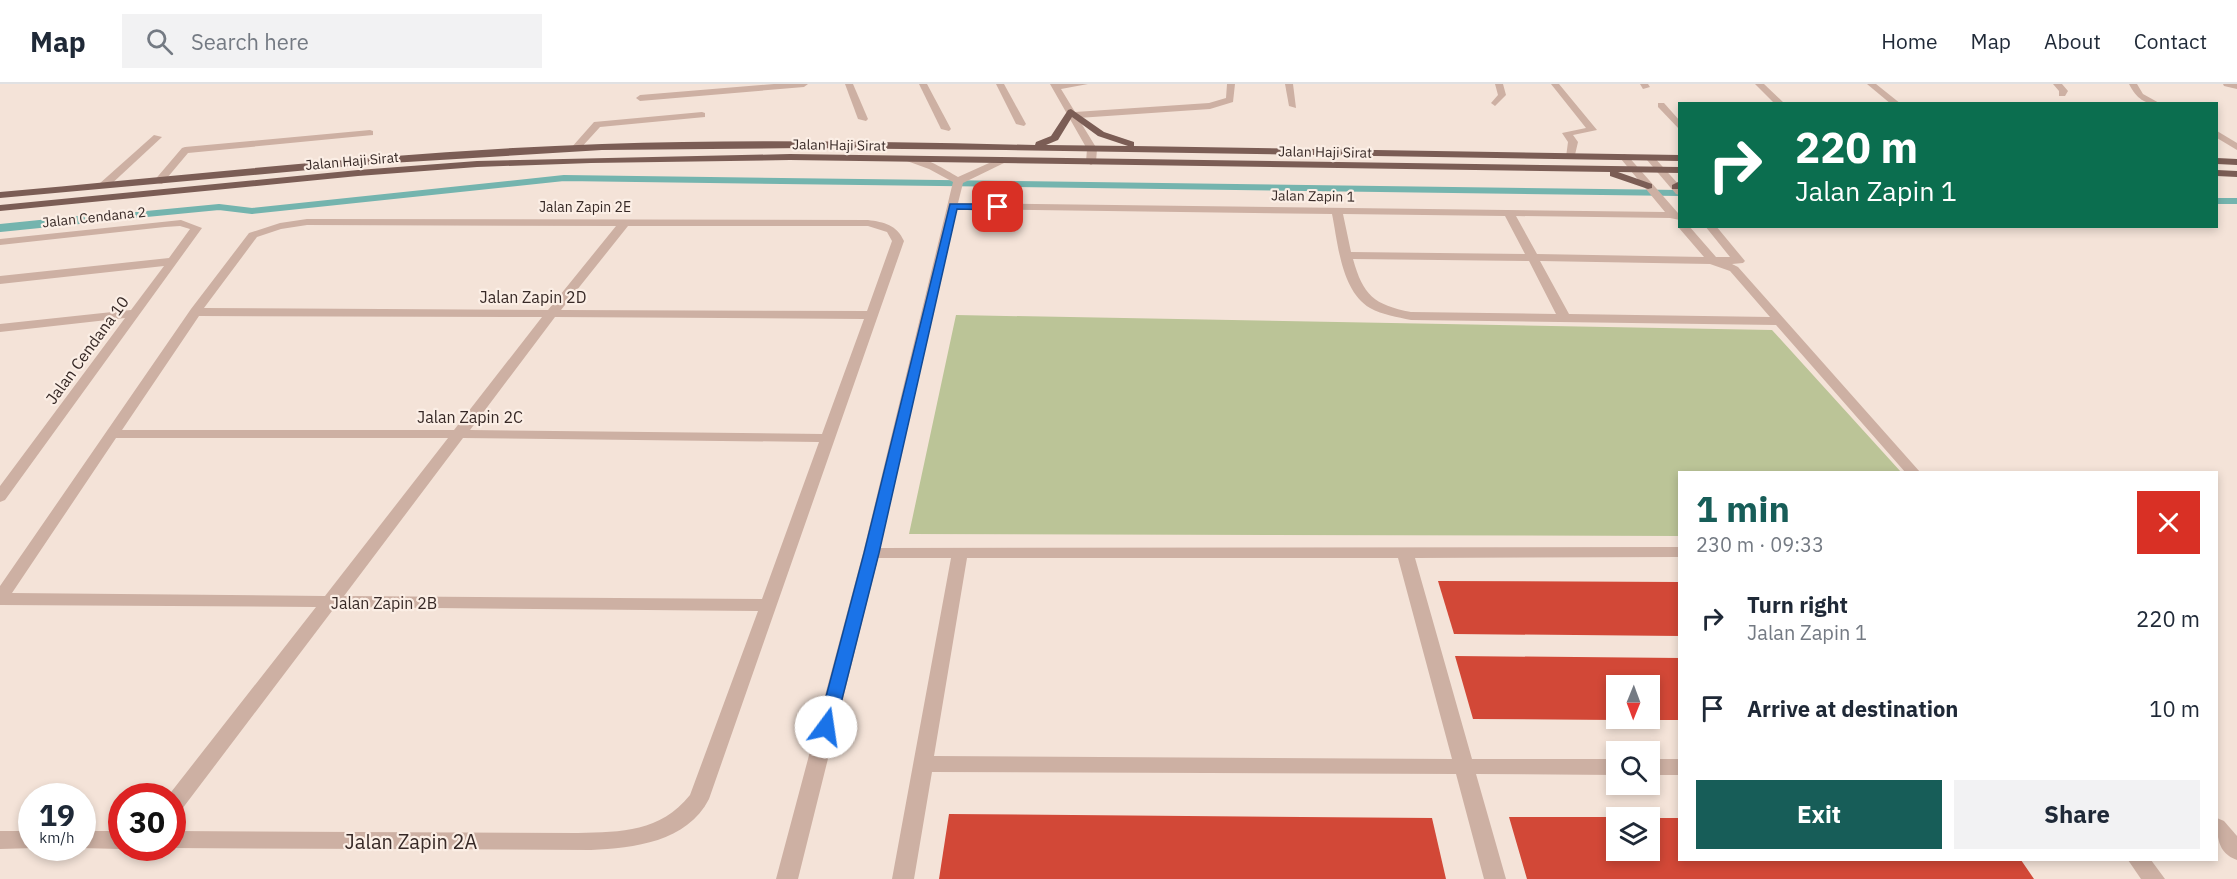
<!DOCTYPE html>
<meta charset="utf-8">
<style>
:root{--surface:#fff;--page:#f2f2f3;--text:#1f2937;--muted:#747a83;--line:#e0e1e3;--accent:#175d58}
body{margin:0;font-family:"IBM Plex Sans",sans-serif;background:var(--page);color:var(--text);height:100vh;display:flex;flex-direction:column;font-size:22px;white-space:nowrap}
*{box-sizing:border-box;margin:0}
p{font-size:20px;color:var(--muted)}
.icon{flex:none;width:33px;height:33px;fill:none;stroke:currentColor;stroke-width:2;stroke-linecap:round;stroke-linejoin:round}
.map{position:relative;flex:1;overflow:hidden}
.sheet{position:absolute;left:1678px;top:387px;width:540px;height:390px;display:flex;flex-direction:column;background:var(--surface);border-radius:0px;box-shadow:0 3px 9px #0003}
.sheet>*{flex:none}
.hud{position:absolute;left:1678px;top:18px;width:540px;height:126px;border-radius:0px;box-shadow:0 3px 9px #0003;background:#0b6e4f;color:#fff;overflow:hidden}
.needle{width:39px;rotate:181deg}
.buttons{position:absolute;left:1606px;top:591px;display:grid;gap:12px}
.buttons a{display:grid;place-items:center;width:54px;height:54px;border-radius:0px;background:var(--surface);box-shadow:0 3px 9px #0003;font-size:30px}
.speed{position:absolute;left:18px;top:699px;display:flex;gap:12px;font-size:30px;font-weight:700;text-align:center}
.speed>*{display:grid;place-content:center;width:78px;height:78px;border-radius:50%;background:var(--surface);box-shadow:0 3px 9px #0003;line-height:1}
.speed small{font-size:15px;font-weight:400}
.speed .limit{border:9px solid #d22;background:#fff;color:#111}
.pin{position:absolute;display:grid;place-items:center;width:51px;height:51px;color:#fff;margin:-26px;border-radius:12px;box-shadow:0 3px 9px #0006}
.me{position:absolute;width:66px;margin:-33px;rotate:14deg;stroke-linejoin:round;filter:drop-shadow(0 0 4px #0008)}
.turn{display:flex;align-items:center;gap:21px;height:126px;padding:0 18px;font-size:27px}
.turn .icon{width:78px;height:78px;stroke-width:2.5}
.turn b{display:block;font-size:42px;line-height:51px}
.round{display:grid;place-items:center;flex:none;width:63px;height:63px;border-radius:0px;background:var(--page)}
.summary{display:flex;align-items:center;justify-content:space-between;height:102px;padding:0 18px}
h1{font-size:36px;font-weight:700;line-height:45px;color:var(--accent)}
.cta{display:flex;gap:12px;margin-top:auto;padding:12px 18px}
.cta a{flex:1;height:69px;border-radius:0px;background:var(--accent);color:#fff;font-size:24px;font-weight:700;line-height:69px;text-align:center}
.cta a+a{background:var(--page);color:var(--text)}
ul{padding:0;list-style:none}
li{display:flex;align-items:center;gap:18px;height:90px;padding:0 18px}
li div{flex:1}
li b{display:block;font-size:22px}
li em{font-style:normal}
header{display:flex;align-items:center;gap:36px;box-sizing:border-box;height:84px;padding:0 30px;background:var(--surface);border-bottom:2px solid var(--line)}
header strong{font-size:28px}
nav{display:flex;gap:33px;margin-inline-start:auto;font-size:21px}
.search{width:420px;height:54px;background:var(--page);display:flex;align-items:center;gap:15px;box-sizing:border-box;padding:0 21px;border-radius:0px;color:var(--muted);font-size:22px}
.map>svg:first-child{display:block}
.green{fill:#bbc497}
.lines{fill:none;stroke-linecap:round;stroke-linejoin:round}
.stream-far1{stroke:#74b4ae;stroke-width:6}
.stream{stroke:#74b4ae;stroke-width:8}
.building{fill:#d24837}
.minor{fill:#cdb0a3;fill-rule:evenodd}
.major{fill:#7b5d55;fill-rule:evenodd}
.route{fill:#1a73e8;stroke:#114b97;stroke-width:1.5}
.labels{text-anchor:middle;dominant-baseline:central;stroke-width:4.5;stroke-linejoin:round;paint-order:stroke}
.far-street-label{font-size:14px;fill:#372926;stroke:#fbeee5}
.street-label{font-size:16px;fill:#372926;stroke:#fbeee5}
.near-street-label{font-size:20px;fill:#372926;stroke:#fbeee5}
</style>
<header>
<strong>Map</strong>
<div class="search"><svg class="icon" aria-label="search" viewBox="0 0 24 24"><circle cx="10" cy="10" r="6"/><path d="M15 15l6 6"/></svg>Search here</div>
<nav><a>Home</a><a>Map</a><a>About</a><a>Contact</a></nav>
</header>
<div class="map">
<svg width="2237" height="795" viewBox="0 0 2237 795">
<rect width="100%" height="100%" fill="#f4e3d8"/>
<polygon class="green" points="956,231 1772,246 1901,388 1680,388 1680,452 909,450"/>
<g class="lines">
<g class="stream-far1">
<polyline points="2217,117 2237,117"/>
<polyline points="74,137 219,123 252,127 564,94 1680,109"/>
</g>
<polyline class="stream" points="0,144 89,135"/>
</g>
<g class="building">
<polygon points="1438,497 1680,498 1680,552 1454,550"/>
<polygon points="1455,572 1680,574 1680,636 1650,636 1650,602 1617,602 1617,636 1473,635"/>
<polygon points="949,730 1432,734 1446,795 939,795"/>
<polygon points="1509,733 1617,733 1617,766 1650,766 1650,734 1680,734 1680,776 2021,776 2034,795 1527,795"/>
</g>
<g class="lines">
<g class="minor">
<polygon points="774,0 808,0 804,3 640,17 636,14 640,11"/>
<polygon points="845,0 853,0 868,35 866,37 858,35"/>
<polygon points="919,0 927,0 951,45 949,47 941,45"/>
<polygon points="996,0 1004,0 1026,40 1024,42 1016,40"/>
<polygon points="1050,0 1088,0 1061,5 1075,28 1209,19 1226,14 1227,0 1235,0 1233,18 1210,25 1078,34 1097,65 1096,78 1091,81 1086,78 1087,65"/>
<polygon points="1285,0 1293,0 1296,24 1289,22"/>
<polygon points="1495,0 1503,0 1506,11 1495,22 1491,19 1498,11"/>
<polygon points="1551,0 1559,0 1597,46 1573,51 1578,58 1574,75 1566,73 1568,58 1562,49 1586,44"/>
<polygon points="1640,0 1648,0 1650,3 1643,5"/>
<polygon points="1755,0 1764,0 1785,20 1775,20"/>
<polygon points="1867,0 1876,0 1901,20 1891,20"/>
<polygon points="2053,0 2062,0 2068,7 2065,12 2059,12 2059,7"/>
<path d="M2129 0H2137L2143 10 2161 20C2144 20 2137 15 2129 0Z"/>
<polygon points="2223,0 2237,0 2237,5 2224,2"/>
<polygon points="1658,19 1664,19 1680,37 1680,46 1658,23"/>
<polygon points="702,28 705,29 705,33 600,43 579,66 571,64 594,38"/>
<polygon points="370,46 373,47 373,51 188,69 162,100 153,98 182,64 185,63"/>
<polygon points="2217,47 2237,59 2237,66 2217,54"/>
<polygon points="154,51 162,53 107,104 99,104 99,100"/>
<path d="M1624 70 1627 71 1678 129 1680 136 1670 134 1516 132 1537 170 1704 173 1679 144 1678 142 1680 139V142H1689L1716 173H1730L1705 142H1716L1745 177 1743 179 1732 180 1738 183 1920 388H1905L1776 241 1411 236C1397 233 1383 231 1370 224 1341 207 1338 159 1332 130L957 125 880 464 1680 463V473L1415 474 1472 675H1617V691L1476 690 1506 795H1484L1456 690 932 688 914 795H892L951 474H878L798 795H776L863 469 953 98 929 85 907 77V73C923 71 944 85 958 93L998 75H1004V79L963 99 958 119 1665 128 1621 75 1619 73ZM1343 130 1505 132 1525 170 1351 168ZM1353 175 1529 177 1556 230 1411 228C1374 221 1363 211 1353 175ZM1540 177 1710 180 1730 187 1770 233 1569 230ZM967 474H1398L1452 675 934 672Z"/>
<polygon points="1647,72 1653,72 1680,102 1680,111 1676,110 1647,76"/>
<path d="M307 135 868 136C884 138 897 141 904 157L709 715C687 758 634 764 591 766L169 764H172V747L578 749C622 748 660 748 690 711L758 527 335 523 179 729 172 731V712H168L316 523 0 521V502L191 225 249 149 280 139ZM307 141 616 142 548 226 204 224 257 153 281 145ZM628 142H868L887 148 892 157 867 227 561 226ZM199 232 542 233 454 346H122ZM555 233 864 235 822 350 470 346ZM116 354H448L325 512 12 509ZM463 354 819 358 762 515 344 512Z"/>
<polygon points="181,136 202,144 5,416 0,418 0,402 125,234 0,248 0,240 131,226 164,182 0,200 0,192 169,174 190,145 180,142 165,143 0,161 0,155"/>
<rect x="1650" y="675" width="30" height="16"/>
<path d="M2217 734 2224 737 2237 752V776C2217 769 2217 752 2217 734Z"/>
<polygon points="0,747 32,747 32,764 35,764 0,765"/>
<polygon points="82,747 122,747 122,764 125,764 122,765 79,764 82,764"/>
<polygon points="2128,776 2151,776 2165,795 2141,795"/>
</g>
<g class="major">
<path d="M1071 25 1104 48 1134 58V62L1680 71V77L1006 66 803 64 602 66 374 80 0 114V108C200 90 401 67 602 60 746 55 891 58 1035 61L1036 58 1051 52 1068 26ZM1072 33 1098 52 1128 62 1046 61 1058 56Z"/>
<polygon points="790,70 1680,83 1680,89 1618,88 1652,100 1652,104 1648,105 1610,92 1610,88 790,76 591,79 477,83 358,92 0,127 0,121 358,86 477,77"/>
<polygon points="2217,74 2237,75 2237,81 2217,80"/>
<polygon points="2217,86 2237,87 2237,93 2217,92"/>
<polygon points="1680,97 1680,105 1672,105 1672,101"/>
</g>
</g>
<polygon class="route" points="950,120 998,120 1003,123 998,126 957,125 879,469 835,643 833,647 826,649 820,647 818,643 864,469"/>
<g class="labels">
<g class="far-street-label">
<text transform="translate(839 61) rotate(1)">Jalan Haji Sirat</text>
<text transform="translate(1325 68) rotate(1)">Jalan Haji Sirat</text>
<text transform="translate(352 77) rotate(-5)">Jalan Haji Sirat</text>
<text transform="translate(1313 112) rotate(1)">Jalan Zapin 1</text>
<text x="585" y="123">Jalan Zapin 2E</text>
<text transform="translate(94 133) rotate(-6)">Jalan Cendana 2</text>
</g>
<g class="street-label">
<text x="533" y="213">Jalan Zapin 2D</text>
<text transform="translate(87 266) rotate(-54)">Jalan Cendana 10</text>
<text x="470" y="333">Jalan Zapin 2C</text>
<text x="384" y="519">Jalan Zapin 2B</text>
</g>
<g class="near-street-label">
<text x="411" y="757">Jalan Zapin 2A</text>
</g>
</g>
</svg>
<div class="buttons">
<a><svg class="needle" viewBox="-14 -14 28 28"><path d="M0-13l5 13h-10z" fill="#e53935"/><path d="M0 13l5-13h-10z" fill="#747a83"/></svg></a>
<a><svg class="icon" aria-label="search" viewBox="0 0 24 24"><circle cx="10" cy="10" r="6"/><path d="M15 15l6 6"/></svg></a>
<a><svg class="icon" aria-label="layers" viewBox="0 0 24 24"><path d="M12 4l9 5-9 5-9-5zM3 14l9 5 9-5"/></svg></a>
</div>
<div class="speed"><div>19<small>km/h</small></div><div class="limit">30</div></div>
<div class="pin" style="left:998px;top:123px;background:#d93025"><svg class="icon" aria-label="arrive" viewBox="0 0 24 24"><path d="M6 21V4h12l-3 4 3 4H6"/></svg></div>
<svg class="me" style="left:826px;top:643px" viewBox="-20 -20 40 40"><circle r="19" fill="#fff"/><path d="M0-13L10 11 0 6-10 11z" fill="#1a73e8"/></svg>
<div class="hud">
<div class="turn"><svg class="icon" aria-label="right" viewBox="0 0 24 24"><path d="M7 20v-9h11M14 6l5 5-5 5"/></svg><div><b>220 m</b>Jalan Zapin 1</div></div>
</div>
<section class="sheet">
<div class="summary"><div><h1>1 min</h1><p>230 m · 09:33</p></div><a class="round" style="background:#d93025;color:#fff"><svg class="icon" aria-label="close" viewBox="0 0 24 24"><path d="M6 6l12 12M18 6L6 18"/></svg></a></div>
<ul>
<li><svg class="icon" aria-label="right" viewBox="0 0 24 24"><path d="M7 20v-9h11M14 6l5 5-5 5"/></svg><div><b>Turn right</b><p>Jalan Zapin 1</p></div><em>220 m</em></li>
<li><svg class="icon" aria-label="arrive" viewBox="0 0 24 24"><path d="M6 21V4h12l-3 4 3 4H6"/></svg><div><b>Arrive at destination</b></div><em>10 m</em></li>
</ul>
<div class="cta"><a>Exit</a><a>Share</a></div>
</section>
</div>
